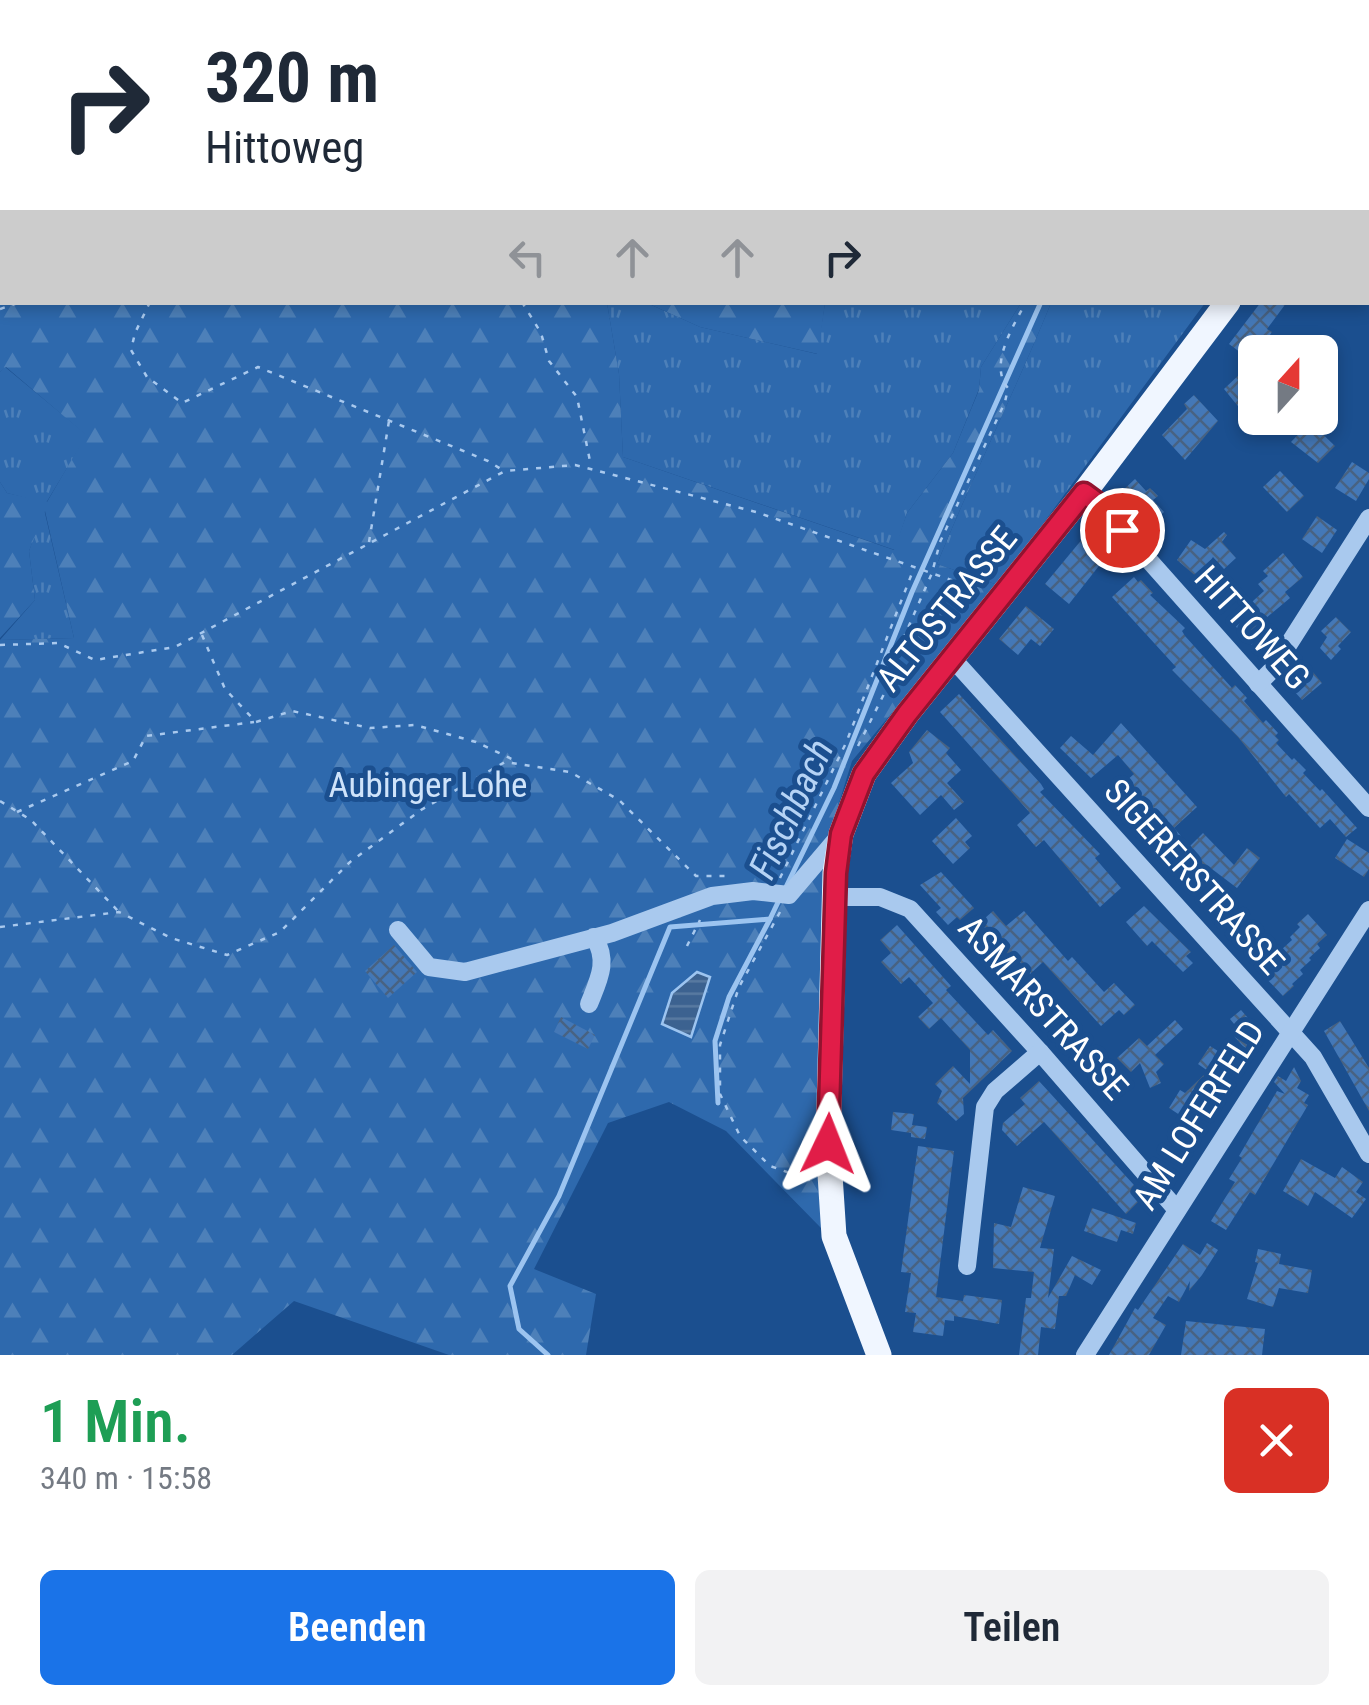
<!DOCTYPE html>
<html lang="de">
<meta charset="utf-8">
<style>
:root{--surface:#fff;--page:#f2f2f3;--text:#1f2937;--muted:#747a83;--accent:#1a73e8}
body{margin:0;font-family:"Roboto Condensed",sans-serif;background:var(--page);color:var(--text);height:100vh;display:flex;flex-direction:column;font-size:38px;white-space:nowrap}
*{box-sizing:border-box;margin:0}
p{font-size:32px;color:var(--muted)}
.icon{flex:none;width:55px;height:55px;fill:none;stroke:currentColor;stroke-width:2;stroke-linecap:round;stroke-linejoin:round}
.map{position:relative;height:1355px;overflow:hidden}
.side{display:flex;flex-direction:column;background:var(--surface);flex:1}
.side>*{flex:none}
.top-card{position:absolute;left:0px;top:0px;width:1370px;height:305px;box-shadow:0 5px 15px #0003;background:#fff;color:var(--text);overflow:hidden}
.needle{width:65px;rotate:21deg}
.fabs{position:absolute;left:1238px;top:335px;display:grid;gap:20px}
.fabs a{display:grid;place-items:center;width:100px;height:100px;border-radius:15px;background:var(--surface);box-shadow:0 5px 15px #0003;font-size:50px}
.pin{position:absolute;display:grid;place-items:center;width:85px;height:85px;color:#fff;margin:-42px;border:5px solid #fff;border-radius:50%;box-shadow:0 2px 10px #0007}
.me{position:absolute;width:110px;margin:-55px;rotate:2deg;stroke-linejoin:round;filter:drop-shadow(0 0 8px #0008)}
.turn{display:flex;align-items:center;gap:35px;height:210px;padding:0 40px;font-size:45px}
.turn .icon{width:130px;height:130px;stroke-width:2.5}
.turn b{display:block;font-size:70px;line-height:85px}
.lanes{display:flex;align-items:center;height:95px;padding:0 40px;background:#0003;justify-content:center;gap:50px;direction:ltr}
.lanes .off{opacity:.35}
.round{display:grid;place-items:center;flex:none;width:105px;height:105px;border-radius:15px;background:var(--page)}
.overview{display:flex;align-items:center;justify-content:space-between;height:170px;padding:0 40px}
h1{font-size:60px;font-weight:600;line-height:75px;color:#1e9e55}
.button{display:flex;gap:20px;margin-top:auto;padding:20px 40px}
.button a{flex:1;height:115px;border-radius:15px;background:var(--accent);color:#fff;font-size:40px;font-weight:600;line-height:115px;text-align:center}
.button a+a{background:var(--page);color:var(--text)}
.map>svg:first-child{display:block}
.grass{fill:url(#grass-tufts)}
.forest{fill:url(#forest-firs)}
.water{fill:url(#water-rules);stroke:#9cc4f0;stroke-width:2.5}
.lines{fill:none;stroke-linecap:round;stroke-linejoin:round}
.stream{stroke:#9cc4f0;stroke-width:5}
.building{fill:url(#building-cross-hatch)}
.path{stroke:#a9c9ee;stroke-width:2.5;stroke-dasharray:5 8;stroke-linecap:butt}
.minor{stroke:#a9c9ee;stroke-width:18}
.major{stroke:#f0f6ff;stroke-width:25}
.route-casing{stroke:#92132f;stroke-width:25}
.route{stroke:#e11d48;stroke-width:18}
.labels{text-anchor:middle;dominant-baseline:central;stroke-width:10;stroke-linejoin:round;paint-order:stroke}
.street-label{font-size:35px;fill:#fff;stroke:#1b4f8f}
.park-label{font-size:35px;fill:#cfe3fa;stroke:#1b4f8f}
.water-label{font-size:38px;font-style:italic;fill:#b5d3f5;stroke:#1b4f8f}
</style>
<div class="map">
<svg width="1369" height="1355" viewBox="0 0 1369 1355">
<defs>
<pattern id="grass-tufts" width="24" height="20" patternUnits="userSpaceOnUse" patternTransform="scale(2.5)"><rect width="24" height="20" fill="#2e69ad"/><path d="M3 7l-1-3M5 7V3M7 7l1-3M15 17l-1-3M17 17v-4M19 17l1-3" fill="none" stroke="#4d80b9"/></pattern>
<pattern id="forest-firs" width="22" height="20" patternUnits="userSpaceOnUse" patternTransform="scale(2.5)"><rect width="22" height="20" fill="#2e69ad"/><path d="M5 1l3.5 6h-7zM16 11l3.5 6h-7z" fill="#4d80b9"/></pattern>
<pattern id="water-rules" width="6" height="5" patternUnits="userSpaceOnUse" patternTransform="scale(2.5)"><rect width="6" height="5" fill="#3c6290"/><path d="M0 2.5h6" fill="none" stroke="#597aa1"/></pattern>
<pattern id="building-cross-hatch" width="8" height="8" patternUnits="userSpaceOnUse" patternTransform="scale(2.5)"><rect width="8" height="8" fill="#4478b7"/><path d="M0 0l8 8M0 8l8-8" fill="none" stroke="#486282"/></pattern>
</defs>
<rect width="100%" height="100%" fill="#1b4f8f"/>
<g class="grass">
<polygon points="607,303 647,303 700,327 817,354 825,303 1021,303 981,367 979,389 953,453 907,513 895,550 623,457 619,374"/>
<path d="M1051 303H1205L998 585 937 564C973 476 1015 391 1051 303Z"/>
<polygon points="5,367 87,435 46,503 7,493 0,482 0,372"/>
<polygon points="44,509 74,638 0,640 35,600 29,551"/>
</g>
<g class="forest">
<path d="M0 234 2 302 607 303 619 374 623 457 894 550 907 513 953 453 979 390 981 367 1021 303H1051C1015 391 973 476 937 564L998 585 852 761 830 832 822 1229 726 1131 669 1102 608 1123 534 1269 596 1294 586 1355H449L294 1301 232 1355H0V640L74 638 45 511 29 551 35 600 0 638V482L7 493 47 502 86 435 6 367 0 372Z"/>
<polygon points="647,303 825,303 818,354 700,327"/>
</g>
<polygon class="water" points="697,972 710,977 691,1037 662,1024 672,993"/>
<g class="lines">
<g class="stream">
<polyline points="786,887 834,788 912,592 1041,302"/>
<polyline points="718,1103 715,1041 729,997 770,919"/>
<polyline points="548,1355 519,1329 510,1286 559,1196 670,927 770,919 781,896"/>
</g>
</g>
<g class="building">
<polygon points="1261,302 1287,302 1267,329 1272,332 1252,361 1229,344"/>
<polygon points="1241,373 1255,388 1255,407 1246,416 1224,389"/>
<polygon points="1194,395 1218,421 1185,460 1162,435 1187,409 1184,404"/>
<polygon points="1310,422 1335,446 1318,463 1291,442"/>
<polygon points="1352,462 1369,473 1369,479 1356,501 1335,488"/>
<polygon points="1280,471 1304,496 1287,512 1263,487"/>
<polygon points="1135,479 1146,491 1150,488 1158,496 1153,500 1164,512 1148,525 1119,494"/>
<polygon points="1317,516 1337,530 1322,553 1302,539"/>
<polygon points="1093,526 1113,548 1069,604 1045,584"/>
<polygon points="1224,532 1227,535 1222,542 1236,558 1224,569 1213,557 1198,578 1177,560 1191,540 1205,549"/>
<polygon points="1283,553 1303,577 1285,592 1290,598 1265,619 1273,628 1253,646 1231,621 1264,591 1258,584 1268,576 1263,571"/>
<polygon points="1134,577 1138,582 1141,580 1153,593 1150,595 1185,628 1182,631 1185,636 1232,688 1235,685 1247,698 1244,701 1263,723 1266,720 1278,733 1275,736 1279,740 1276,743 1292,760 1294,758 1306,770 1303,773 1320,791 1322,789 1357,828 1346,837 1330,819 1320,828 1289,794 1286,797 1238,737 1172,670 1176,667 1112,597"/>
<polygon points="1026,606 1054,629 1040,646 1031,639 1018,655 999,639"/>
<polygon points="1336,617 1351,632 1338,646 1341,649 1331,660 1320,648 1327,637 1321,631"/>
<polygon points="1308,666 1322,683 1302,700 1287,683"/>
<polygon points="959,694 1041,784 1044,789 1040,792 1100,854 1095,858 1121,888 1100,907 1044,840 1036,847 1017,825 1030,813 940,712"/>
<polygon points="1121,723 1197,807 1174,828 1190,846 1203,833 1234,865 1247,848 1260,858 1237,888 1208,866 1195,878 1180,861 1174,867 1128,817 1125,820 1112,805 1108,797 1134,774 1118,755 1091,778 1060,748 1071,736 1093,755"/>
<polygon points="927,730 950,748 946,753 961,770 947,783 964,802 954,810 941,795 920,815 891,783 913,763 909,752"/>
<polygon points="956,818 972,836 965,842 970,848 953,864 932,841"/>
<polygon points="1347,839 1369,853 1369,869 1364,877 1335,858"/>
<polygon points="941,872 974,908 960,920 957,917 948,925 936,912 941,908 920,885"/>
<polygon points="1144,906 1191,952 1186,956 1193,963 1183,972 1152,941 1147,946 1126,922"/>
<polygon points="993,911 1006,926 1024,911 1068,961 1072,957 1104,992 1114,983 1135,1005 1124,1015 1119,1010 1101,1026 1043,962 1030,974 1012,953 1006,958 976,926"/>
<polygon points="1308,914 1327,935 1317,944 1320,948 1309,958 1311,960 1300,970 1303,974 1292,984 1294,986 1283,996 1264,976 1275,965 1273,963 1284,953 1281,950 1292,940 1290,937 1300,927 1297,924"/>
<polygon points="897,925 951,986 946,990 988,1035 993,1030 1012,1051 963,1098 964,1114 956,1121 937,1103 942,1091 935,1084 953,1066 970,1084 970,1050 941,1018 929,1029 918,1017 933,1003 909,977 901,984 881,962 891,953 880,940"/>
<polygon points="394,945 417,972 388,998 365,971"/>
<polygon points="1241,1010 1261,1033 1255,1038 1259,1042 1248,1052 1233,1035 1239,1030 1230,1019"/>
<polygon points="561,1017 595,1035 588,1049 554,1032"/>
<polygon points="1175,1020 1183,1029 1155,1055 1164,1064 1156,1072 1161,1083 1150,1088 1140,1063 1131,1072 1117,1058 1139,1038 1147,1046"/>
<polygon points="1340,1021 1369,1068 1369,1111 1324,1031"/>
<polygon points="1210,1046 1229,1058 1207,1091 1213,1098 1203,1107 1198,1101 1186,1119 1169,1108 1180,1090 1185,1093 1208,1071 1198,1064"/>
<polygon points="1294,1067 1301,1081 1297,1088 1309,1095 1304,1103 1308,1105 1255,1195 1250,1192 1226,1230 1211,1221 1235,1182 1229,1179 1242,1158 1239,1156 1277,1091 1285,1094 1274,1082 1278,1076 1286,1081"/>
<polygon points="1039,1081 1144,1196 1126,1214 1044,1122 1017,1146 1002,1130 1003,1123 1025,1104 1020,1098"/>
<polygon points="893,1112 914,1114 912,1125 927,1127 925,1139 911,1137 911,1133 891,1130"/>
<polygon points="918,1146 954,1151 936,1297 963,1301 964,1295 1002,1300 999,1324 954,1316 954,1321 945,1320 943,1336 913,1332 916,1313 905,1312 911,1273 901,1272"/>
<polygon points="1301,1159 1335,1178 1342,1167 1363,1182 1356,1192 1366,1199 1352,1218 1315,1192 1308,1206 1283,1191"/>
<polygon points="1023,1187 1055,1196 1040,1248 1054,1249 1048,1298 1072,1256 1101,1270 1092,1285 1075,1275 1066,1296 1059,1296 1055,1329 1041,1327 1038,1355 1019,1355 1026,1298 1031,1298 1034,1272 993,1268 994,1223 1011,1227"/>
<polygon points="1092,1208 1136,1223 1133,1234 1121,1230 1117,1242 1084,1231"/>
<polygon points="1207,1243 1218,1250 1202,1275 1189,1291 1190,1281 1179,1302 1168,1296 1153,1318 1166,1325 1149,1355 1109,1355 1135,1308 1138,1310 1183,1244 1200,1255"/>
<polygon points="1258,1249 1281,1254 1279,1264 1312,1270 1308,1293 1279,1288 1273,1307 1247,1299 1258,1263 1255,1262"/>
<polygon points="1186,1321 1265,1329 1262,1355 1181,1355"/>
</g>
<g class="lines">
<g class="path">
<polyline points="141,0 141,2"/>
<polyline points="335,0 339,2"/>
<polyline points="411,0 412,2"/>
<polyline points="346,2 348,0"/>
<polyline points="1184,2 1186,0"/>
<polyline points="1368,21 1369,34"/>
<polyline points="1368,50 1369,40"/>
<polyline points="150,302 135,333 131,350 147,377 182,403 258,367 488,461 504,471"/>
<polyline points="522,302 541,333 549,361 577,397 591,466"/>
<polyline points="0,309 21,302"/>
<polyline points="369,542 389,421"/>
<polyline points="202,635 225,689 256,722 292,711 370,728 415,725 476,742 518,762"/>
<polyline points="0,645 58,643 95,660 175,647 505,471 575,465 756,512 980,590"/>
<path d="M858 746 893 676 897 653 932 573 940 542 1005 402 1008 388C988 365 1014 325 1026 302"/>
<polyline points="0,801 31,820 119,912"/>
<polyline points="17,812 133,761 146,736 254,722"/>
<polyline points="780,878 846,743 914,568"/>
<polyline points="780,912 739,987 720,1045 720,1094 740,1136 770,1166 810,1180"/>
<polyline points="0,927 119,912 171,938 227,955 280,932 350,862 421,810 505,762 570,772 619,800 696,876 725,876"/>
<polyline points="687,946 700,920"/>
</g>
<g class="minor">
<polyline points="551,2 552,0"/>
<polyline points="1368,126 1369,128"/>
<polyline points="1084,493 1099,504 1369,808"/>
<polyline points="952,658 1313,1057 1369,1154"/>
<polyline points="1258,684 1273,669 1369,518"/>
<polyline points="835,897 880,897 910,909 1040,1052 1177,1210"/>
<polyline points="398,930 429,967 465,972 612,933 712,896 753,891 789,895 840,835"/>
<path d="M589 1004C599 979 609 961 594 937"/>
<polyline points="967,1266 985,1107 995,1091 1040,1052"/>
<polyline points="1085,1355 1369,910"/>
</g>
<g class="major">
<polyline points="1361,0 1361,2"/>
<polyline points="879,1355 834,1236 828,1144 835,873 841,834 864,774 907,714 1084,493 1228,302"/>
</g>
</g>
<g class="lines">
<g class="route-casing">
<polyline id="route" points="828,1144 836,873 841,834 864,774 907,714 1084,493 1099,504 1122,530"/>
</g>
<use href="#route" class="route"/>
</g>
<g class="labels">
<g class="street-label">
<text transform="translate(947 609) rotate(-51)">ALTOSTRASSE</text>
<text transform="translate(1252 628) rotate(48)">HITTOWEG</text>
<text transform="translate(1194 877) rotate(48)">SIGERERSTRASSE</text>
<text transform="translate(1043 1008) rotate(48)">ASMARSTRASSE</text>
<text transform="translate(1199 1115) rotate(-58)">AM LOFERFELD</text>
</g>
<g class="park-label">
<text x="428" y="785">Aubinger Lohe</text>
</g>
<g class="water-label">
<text transform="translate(791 809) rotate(-65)">Fischbach</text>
</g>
</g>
</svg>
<div class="fabs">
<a><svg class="needle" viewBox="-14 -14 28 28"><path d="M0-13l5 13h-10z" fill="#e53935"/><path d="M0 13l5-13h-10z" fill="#747a83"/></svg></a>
</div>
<div class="pin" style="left:1122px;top:530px;background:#d93025"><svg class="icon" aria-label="arrive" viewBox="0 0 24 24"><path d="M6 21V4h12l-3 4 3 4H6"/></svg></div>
<svg class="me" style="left:828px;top:1144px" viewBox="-20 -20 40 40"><path d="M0-17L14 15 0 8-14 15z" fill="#e11d48" stroke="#fff" stroke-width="4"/></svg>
<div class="top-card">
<div class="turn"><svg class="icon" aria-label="right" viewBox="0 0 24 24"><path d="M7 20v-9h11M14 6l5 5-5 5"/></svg><div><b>320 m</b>Hittoweg</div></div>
<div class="lanes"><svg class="icon off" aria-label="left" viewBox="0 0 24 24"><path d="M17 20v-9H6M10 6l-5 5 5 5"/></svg><svg class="icon off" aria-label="ahead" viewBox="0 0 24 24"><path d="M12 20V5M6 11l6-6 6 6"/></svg><svg class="icon off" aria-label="ahead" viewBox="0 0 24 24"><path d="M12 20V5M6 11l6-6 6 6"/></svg><svg class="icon" aria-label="right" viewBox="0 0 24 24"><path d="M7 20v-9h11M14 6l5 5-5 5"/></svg></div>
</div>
</div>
<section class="side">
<div class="overview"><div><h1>1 Min.</h1><p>340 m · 15:58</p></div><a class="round" style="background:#d93025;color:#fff"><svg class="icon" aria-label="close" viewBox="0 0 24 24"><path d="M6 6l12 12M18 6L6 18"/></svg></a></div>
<div class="button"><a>Beenden</a><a>Teilen</a></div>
</section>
